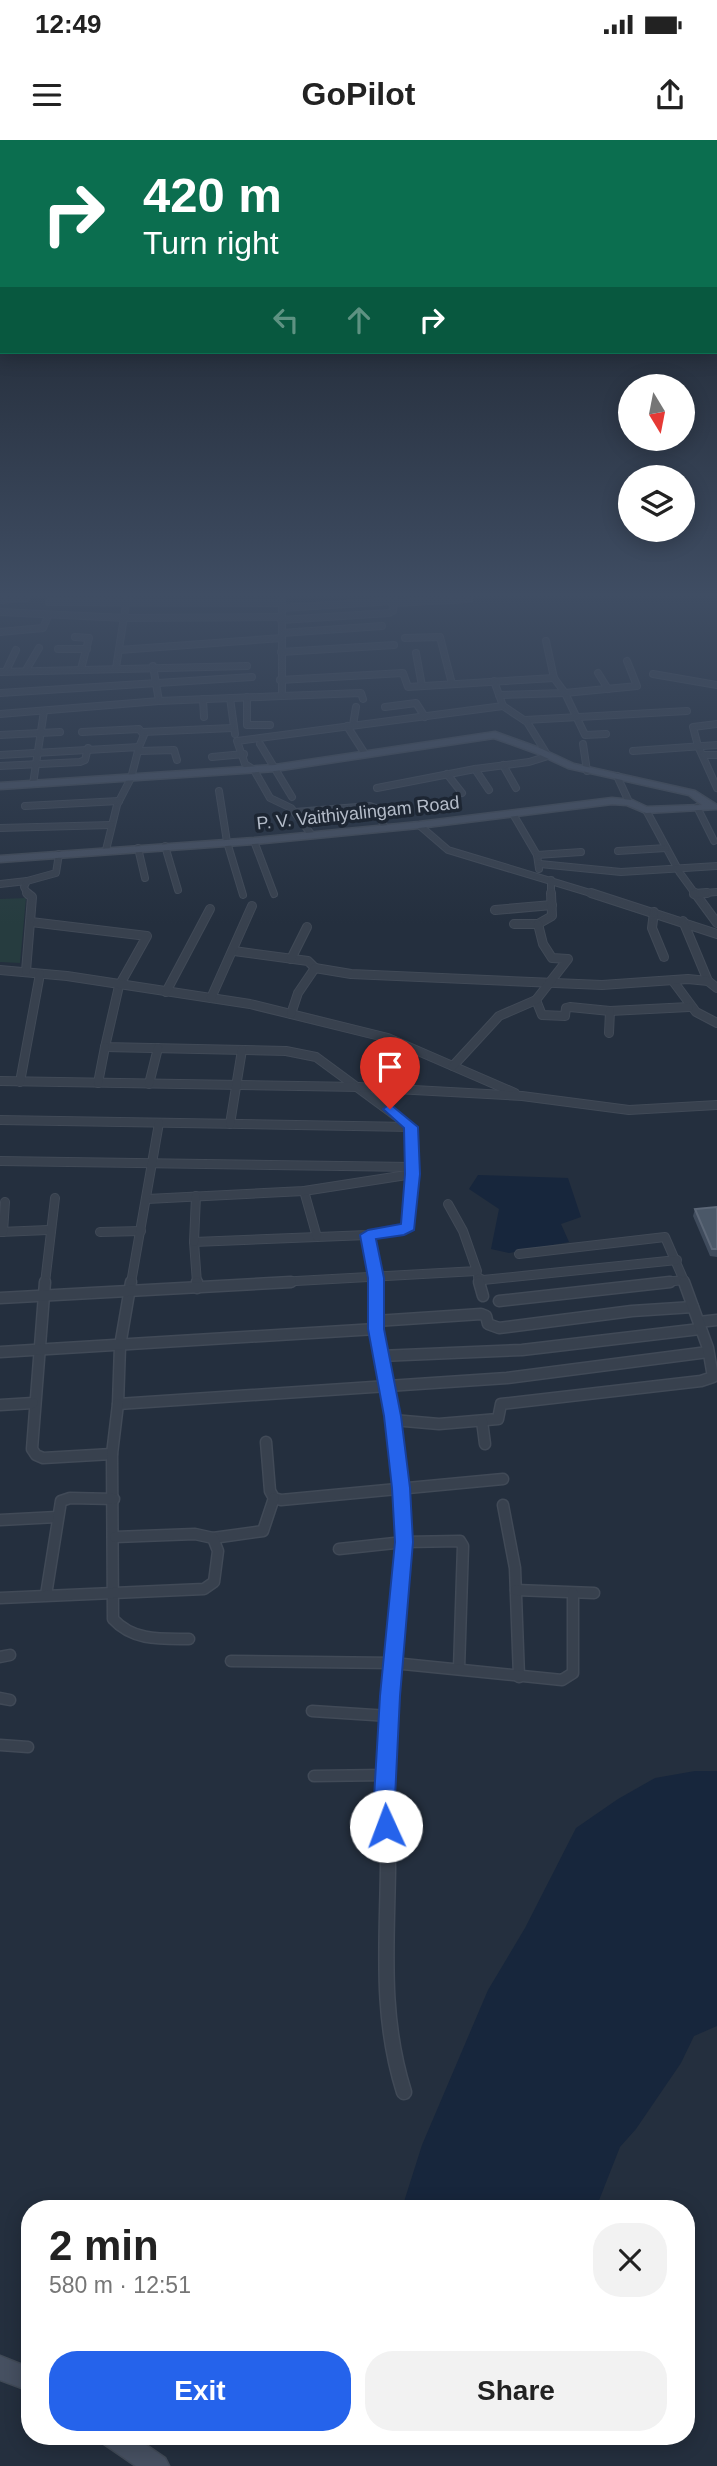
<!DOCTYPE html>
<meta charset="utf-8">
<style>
:root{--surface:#fff;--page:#f2f2f2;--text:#222;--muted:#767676;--accent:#2563eb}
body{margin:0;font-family:Arial,sans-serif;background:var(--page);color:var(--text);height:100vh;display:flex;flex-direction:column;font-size:26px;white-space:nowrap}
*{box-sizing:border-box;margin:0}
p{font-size:23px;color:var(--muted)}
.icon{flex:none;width:38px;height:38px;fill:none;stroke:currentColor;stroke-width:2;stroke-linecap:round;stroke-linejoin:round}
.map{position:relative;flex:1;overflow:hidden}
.details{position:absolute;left:21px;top:2060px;width:674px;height:245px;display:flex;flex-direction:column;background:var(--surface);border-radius:28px;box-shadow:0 4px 18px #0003}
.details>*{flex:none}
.top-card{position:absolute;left:0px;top:0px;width:718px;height:214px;box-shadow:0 4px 18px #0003;background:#0b6e4f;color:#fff;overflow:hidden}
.needle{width:46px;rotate:170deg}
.tools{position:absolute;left:618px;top:234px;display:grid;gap:14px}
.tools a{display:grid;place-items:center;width:77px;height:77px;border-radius:50%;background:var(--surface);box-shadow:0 4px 18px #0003;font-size:35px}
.pin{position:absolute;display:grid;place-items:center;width:60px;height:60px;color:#fff;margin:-72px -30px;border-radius:50% 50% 50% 0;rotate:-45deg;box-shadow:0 0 7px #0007}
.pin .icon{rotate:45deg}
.me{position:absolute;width:77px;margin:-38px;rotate:358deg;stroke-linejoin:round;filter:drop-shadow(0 0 5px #0008)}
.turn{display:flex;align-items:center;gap:24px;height:147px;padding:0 28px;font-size:32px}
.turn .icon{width:91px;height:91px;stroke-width:2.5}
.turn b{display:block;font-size:49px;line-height:60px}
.lanes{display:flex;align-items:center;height:66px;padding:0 28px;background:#0003;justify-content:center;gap:35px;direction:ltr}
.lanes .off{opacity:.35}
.round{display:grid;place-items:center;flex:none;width:74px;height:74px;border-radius:28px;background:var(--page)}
.head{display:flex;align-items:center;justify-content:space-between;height:119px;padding:0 28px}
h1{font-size:42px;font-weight:600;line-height:52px}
.primary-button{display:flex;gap:14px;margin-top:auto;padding:14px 28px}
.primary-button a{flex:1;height:80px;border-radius:28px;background:var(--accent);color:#fff;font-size:28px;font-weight:600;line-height:80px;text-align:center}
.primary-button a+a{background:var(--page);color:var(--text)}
.status{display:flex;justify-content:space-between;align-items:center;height:49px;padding:0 35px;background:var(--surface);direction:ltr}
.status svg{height:19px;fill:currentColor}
header{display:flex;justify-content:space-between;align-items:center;height:91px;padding:0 28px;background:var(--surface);font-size:32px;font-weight:600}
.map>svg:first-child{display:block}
.green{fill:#263c3f}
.water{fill:#17263c}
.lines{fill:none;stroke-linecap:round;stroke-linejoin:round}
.street-far3-casing{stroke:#414a57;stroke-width:8}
.street-far2-casing{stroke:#414a57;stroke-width:10}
.street-far1-casing{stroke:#414a57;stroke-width:13}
.street-casing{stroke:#414a57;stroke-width:17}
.secondary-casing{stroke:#414a57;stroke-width:3}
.street-far3{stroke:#38414e;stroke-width:6}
.street-far2{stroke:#38414e;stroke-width:8}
.street-far1{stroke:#38414e;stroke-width:10}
.street{stroke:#38414e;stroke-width:14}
.secondary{fill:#465061;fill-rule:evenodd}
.wall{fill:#3f4b5c}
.building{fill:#4b5868;stroke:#5c6777;stroke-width:2}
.route{fill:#2563eb;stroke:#184099;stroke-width:2}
.labels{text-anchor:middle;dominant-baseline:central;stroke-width:7;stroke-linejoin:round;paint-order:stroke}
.far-street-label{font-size:18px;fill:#b4bcc9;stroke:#1d2633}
</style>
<div class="status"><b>12:49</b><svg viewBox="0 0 49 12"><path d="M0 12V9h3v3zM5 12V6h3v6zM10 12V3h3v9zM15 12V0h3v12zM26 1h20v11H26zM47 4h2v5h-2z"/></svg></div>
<header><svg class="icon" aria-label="menu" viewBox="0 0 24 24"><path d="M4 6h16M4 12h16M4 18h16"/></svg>GoPilot<svg class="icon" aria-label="share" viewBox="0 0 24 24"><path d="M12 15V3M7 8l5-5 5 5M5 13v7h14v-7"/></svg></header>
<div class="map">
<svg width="717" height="2326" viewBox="0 0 717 2326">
<rect width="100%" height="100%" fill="#242f3e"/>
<polygon class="green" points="26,758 20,823 0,822 0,759"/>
<g class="water">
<polygon points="478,1035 568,1038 581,1077 561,1084 569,1102 509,1113 491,1109 499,1069 469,1049"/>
<polygon points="695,1631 717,1631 717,1886 694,1896 681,1923 636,1989 620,2007 596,2068 402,2068 422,2005 488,1850 525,1788 576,1688 618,1659 655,1638"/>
</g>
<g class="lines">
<g class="street-far3-casing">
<g id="street-far3">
<polyline points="0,460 26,458"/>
<polyline points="49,462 282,463"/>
<polyline points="394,463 469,459"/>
<polyline points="0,472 125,478 280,477"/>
<polyline points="281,480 389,473 393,471 394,461 282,468"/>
<polyline points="0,492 43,488 48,476"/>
<polyline points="282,493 382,486"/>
<polyline points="75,497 89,498 81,529"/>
<polyline points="405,498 440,497 452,544"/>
<polyline points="546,501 554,538 565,553 585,595 606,594"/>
<polyline points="58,509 87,509"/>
<polyline points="119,510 282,498"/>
<polyline points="281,512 394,505"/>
<polyline points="416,513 422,546"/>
<polyline points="153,526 159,561"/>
<polyline points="116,528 127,458"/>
<polyline points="26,530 39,508"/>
<polyline points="6,531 16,510"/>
<polyline points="0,532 247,526"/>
<polyline points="598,533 608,549"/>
<polyline points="653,534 717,545"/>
<polyline points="280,540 403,533 408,547 554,538"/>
<polyline points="0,553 252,537"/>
<polyline points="499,555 565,553 637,546 627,521"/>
<polyline points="282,556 361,553 363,559"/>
<polyline points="247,557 247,585 270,585"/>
<polyline points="230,558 235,594"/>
<polyline points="203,559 204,577"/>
<polyline points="385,567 416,563 425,577"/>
<polyline points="0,574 159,561 282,556 282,458"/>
<polyline points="525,580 687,571"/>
<polyline points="717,584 693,587 698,606 717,648"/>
<polyline points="353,585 356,567"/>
<polyline points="347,586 365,614"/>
<polyline points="82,592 139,589 144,595 139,607"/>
<polyline points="143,592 232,588"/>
<polyline points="0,595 60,592"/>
<polyline points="260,604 292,657"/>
<polyline points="583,604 587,631"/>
<polyline points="140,611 174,610 177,620"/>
<polyline points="633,611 717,605"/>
<polyline points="0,615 139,607 131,638 117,665 106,710"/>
<polyline points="703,615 717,615"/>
<polyline points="212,617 244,614"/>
<polyline points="503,625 516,648"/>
<polyline points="0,626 80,622 85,620 88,608"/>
<polyline points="475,629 489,650"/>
<polyline points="447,634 462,653"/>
<polyline points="617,636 629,662"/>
<polyline points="33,644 44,571"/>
<polyline points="377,648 475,629 529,622 548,616 527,582 503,566 494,541"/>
<polyline points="219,651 227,702 243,755"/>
<polyline points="25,666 119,661"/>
<polyline points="697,667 714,701"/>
<polyline points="646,670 680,733 696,755"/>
<polyline points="295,672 370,666 376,668 385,688"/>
<polyline points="513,674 537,715 539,729"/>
<polyline points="419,685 448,710 597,755"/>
<polyline points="0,688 111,685"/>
<polyline points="311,694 291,668 270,658 254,630 245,624 237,601 503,566"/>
<polyline points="254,701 274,754"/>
<polyline points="165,706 178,750"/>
<polyline points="138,708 145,738"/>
<polyline points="618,711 666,708"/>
<polyline points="537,715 581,712"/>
<polyline points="540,724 621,732 717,726"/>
<polyline points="551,740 551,755"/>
<polyline points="0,744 27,741"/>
<polyline points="694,754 717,752"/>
<polyline points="28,755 24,747 27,741 56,733 59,714"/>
</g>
</g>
<g class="street-far2-casing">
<g id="street-far2">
<polyline points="591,753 717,794"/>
<polyline points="695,753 717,783"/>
<polyline points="694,754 707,753"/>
<polyline points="495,770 552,765"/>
<polyline points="654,772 652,788 664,817"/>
<polyline points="683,781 708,841"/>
<polyline points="31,782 147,796 119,846 105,907 286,911 316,917 411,987 410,1083 404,1090 368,1095 194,1102 197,1143"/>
<polyline points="514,784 538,784 552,776 551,753"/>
<polyline points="234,811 308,821 315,828"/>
<polyline points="291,819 307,787"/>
<polyline points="0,830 67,836 250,864 388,898 515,953"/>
<polyline points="26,831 32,757 27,753"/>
<polyline points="673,841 696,872 717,883"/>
<polyline points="166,852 210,769"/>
<polyline points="211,858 252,766"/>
<polyline points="536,860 542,875 565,876 566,868 570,867 610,871 689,867"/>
<polyline points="291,874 298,853 315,828 351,834 602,845 688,839 708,841 717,848"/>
<polyline points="609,893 610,871"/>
<polyline points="453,926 499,876 536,860 568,819 552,818 543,804 538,784"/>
<polyline points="0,941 359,947 522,956 629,970 717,965"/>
<polyline points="20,942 40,834"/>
<polyline points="98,943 105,907"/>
<polyline points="149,944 158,908"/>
<polyline points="0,980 411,987"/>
<polyline points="230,984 242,910"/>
<polyline points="0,1021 412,1027"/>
<polyline points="304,1051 317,1097"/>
<polyline points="147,1059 304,1051 413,1034"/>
<polyline points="0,1092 48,1090"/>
<polyline points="3,1092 5,1062"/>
<polyline points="100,1092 141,1091"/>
<polyline points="368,1095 376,1143"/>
<polyline points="194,1102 196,1056"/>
<polyline points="519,1114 665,1097 685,1143"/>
<polyline points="478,1137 480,1143"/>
<polyline points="479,1138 483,1140 677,1120"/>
<polyline points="45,1143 55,1058"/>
<polyline points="131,1143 159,983"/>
<polyline points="260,1143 477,1131 463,1091 448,1064"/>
<polyline points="655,1143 684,1140"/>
</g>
</g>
<g class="street-far1-casing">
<g id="street-far1">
<polyline points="45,1142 32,1309 36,1315 43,1318 112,1314"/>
<polyline points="131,1142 120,1206 118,1264 507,1238 708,1212"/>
<polyline points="197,1142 197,1148"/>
<polyline points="376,1142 376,1189 392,1276 401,1348 404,1402 390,1556 385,1655"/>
<polyline points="479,1142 483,1156"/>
<polyline points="0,1158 291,1142"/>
<polyline points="499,1161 670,1142"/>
<polyline points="376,1181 481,1174 486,1176 488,1184 499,1188 632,1171 693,1167"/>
<polyline points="699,1182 717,1180"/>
<polyline points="0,1212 376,1189"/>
<polyline points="380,1216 522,1210 700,1189"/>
<path d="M118 1264 112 1314 113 1479C133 1501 161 1499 189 1499"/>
<polyline points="0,1265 33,1263"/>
<polyline points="393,1280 439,1284 498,1279 501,1264 701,1241 713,1237 708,1208 684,1142"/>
<polyline points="482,1281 485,1304"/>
<polyline points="266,1302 270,1351 274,1358 281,1360 503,1339"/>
<polyline points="503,1365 515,1428 519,1537"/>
<polyline points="0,1380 57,1377"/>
<polyline points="213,1398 263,1391 274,1358"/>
<polyline points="339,1409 404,1402 460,1401 463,1406 459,1529"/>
<polyline points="516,1450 594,1453"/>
<polyline points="46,1455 61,1361 70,1358 114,1359"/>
<polyline points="0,1458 204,1449 214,1442 218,1411 213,1398 195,1394 115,1397"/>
<polyline points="0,1517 10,1515"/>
<polyline points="231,1521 393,1523 562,1540 573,1533 573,1453"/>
<polyline points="0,1558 10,1560"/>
<polyline points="312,1571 389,1576"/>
<polyline points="0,1605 28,1607"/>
<polyline points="314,1636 386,1635"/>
</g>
</g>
<g class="street-casing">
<path id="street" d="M385 1653C384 1678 388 1703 388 1728 387 1806 380 1876 404 1952"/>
</g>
<g class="secondary-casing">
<g id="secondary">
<polygon points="495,592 542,609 574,624 695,651 717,665 717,669 646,673 627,665 612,664 419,688 254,704 0,722 0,716 254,698 419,682 612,658 632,660 647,667 702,665 689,655 568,628 536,613 494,598 275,631 0,649 0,643 275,625"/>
<polygon points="0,2216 30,2228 30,2251 0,2240"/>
<polygon points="100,2296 133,2296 165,2318 169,2326 136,2326 104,2304"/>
</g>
</g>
<use href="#street-far3" class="street-far3"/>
<use href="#street-far2" class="street-far2"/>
<use href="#street-far1" class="street-far1"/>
<use href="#street" class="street"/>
<use href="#secondary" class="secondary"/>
</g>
<polygon class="wall" points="717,1067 717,1117 710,1116 693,1076 695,1069"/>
<polygon class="building" points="717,1067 717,1109 712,1109 695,1069"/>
<linearGradient id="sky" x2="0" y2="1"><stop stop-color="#141a22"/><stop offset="0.58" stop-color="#3f4d63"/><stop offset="1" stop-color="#3f4d63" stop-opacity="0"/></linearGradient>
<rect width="717" height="784" fill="url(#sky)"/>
<polygon class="route" points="390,964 418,987 420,1034 414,1090 404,1095 376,1099 384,1138 384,1189 401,1276 410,1348 413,1402 400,1556 395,1658 397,1686 394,1693 386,1696 379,1693 376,1686 374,1658 380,1556 395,1402 392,1348 384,1276 368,1189 368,1138 360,1095 368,1090 401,1084 405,1034 404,988 383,969"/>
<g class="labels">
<g class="far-street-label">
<text transform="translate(358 673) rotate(-6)">P. V. Vaithiyalingam Road</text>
</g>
</g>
</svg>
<div class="tools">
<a><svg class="needle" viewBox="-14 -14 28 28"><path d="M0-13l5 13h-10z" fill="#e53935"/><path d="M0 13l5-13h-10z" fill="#767676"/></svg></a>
<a><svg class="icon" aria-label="layers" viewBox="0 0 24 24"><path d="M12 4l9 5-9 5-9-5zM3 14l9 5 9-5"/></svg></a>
</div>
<div class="pin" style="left:390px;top:969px;background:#d93025"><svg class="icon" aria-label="arrive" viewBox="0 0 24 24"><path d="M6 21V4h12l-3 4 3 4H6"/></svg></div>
<svg class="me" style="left:386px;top:1686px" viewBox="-20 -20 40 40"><circle r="19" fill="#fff"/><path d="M0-13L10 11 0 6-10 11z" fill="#2563eb"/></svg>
<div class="top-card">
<div class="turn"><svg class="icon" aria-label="right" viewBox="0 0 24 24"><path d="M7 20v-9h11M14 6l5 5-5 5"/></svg><div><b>420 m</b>Turn right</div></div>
<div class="lanes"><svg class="icon off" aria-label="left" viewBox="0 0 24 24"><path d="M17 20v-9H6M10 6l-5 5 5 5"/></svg><svg class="icon off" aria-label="ahead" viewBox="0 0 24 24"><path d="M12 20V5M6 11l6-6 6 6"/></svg><svg class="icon" aria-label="right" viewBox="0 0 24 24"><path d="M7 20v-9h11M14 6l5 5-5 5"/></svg></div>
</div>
<section class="details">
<div class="head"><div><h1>2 min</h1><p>580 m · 12:51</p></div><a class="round"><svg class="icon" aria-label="close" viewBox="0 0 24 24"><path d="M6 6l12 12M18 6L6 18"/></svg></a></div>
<div class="primary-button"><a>Exit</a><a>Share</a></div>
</section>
</div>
